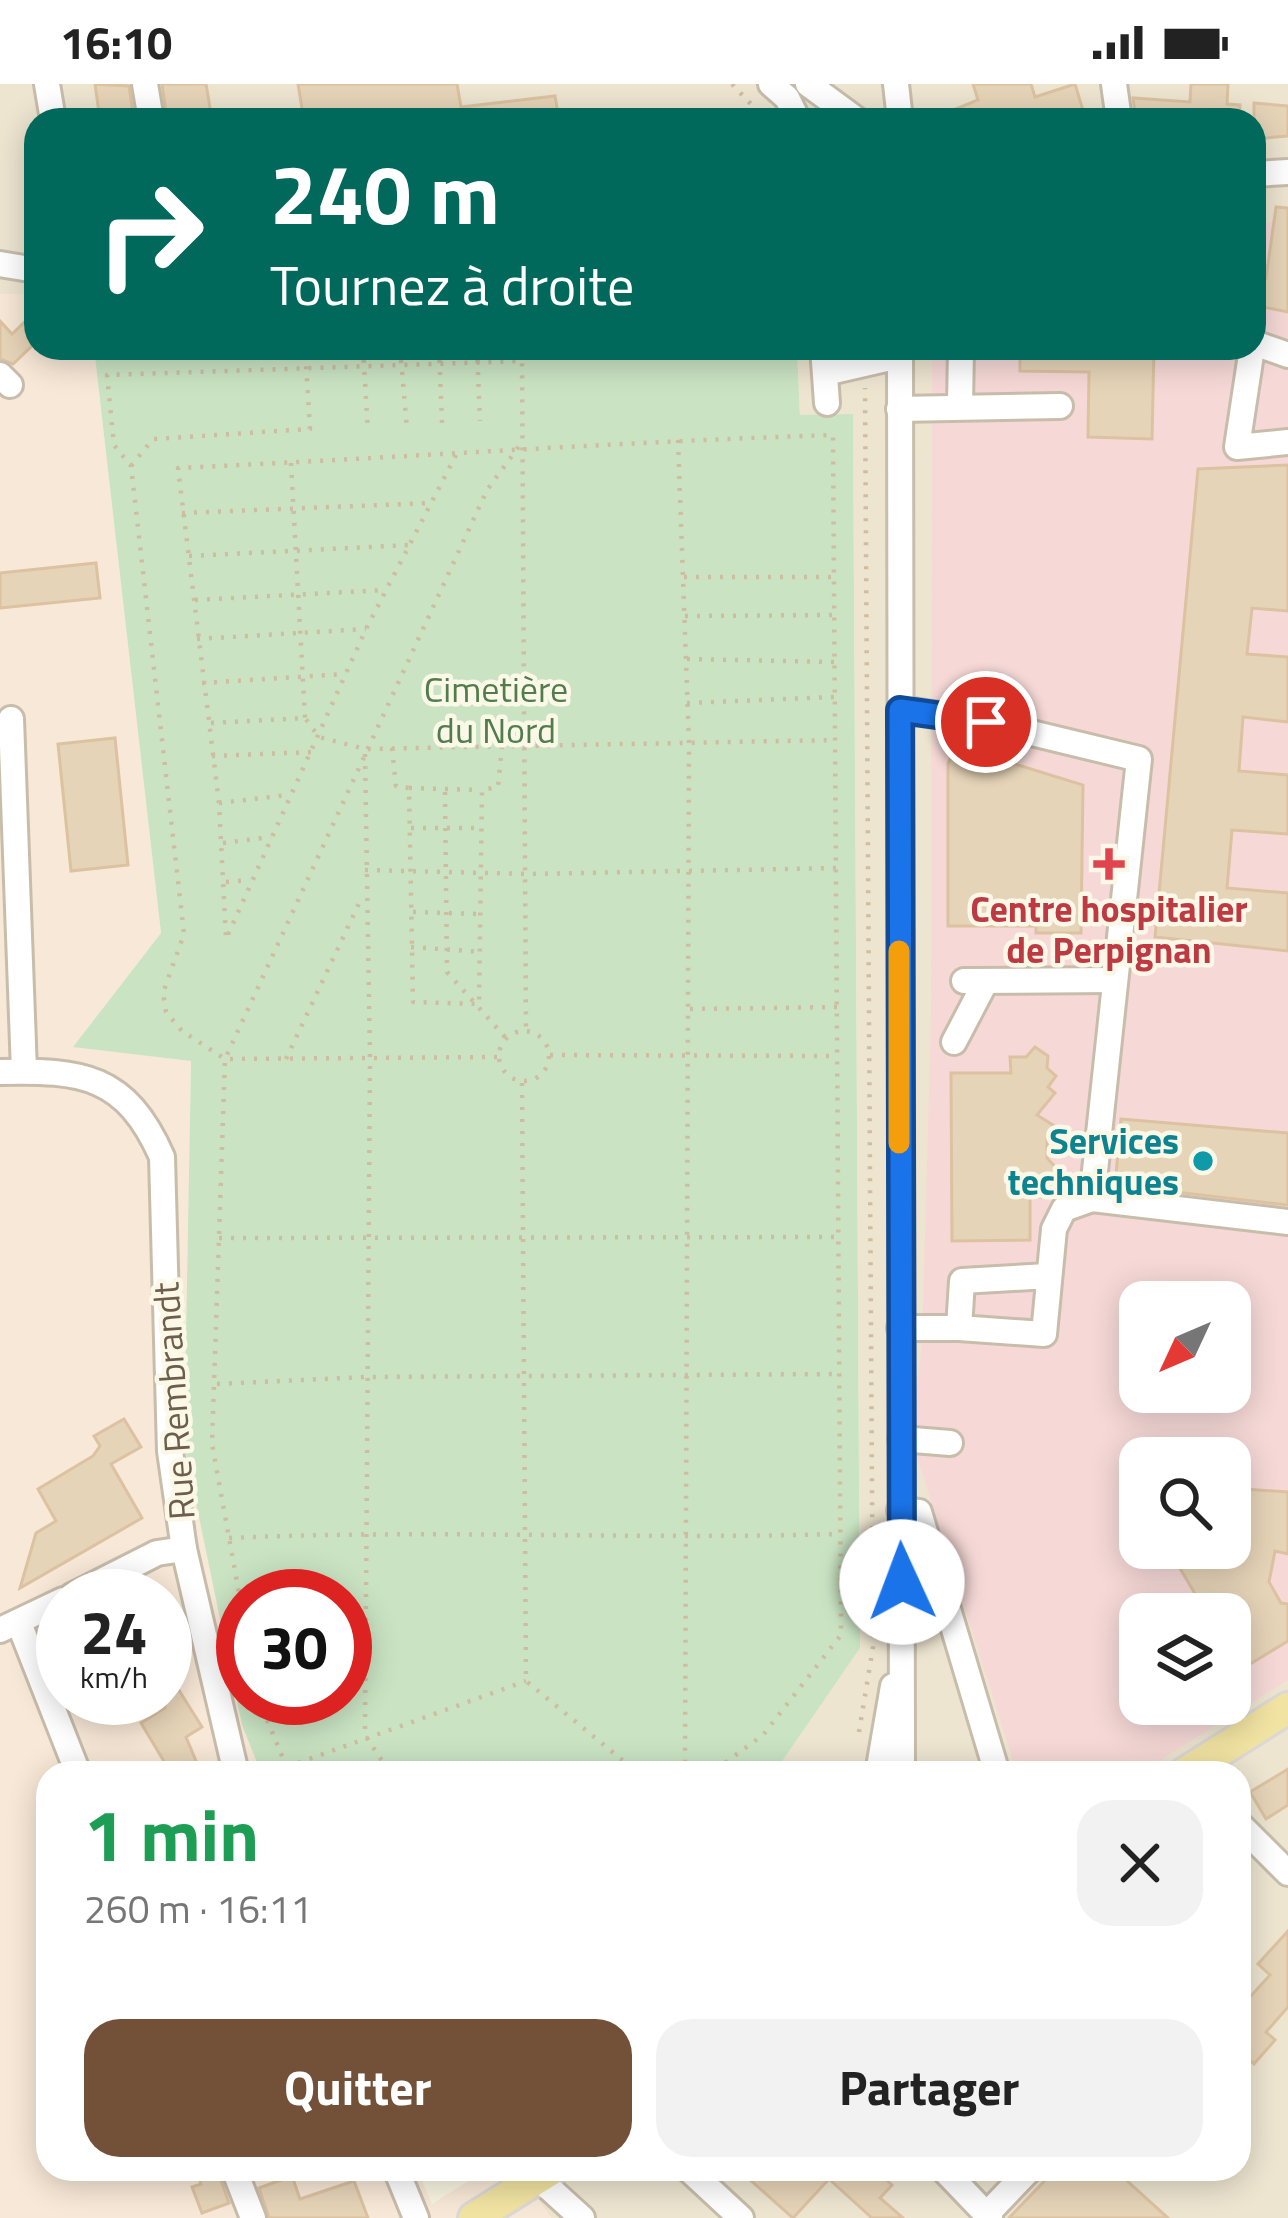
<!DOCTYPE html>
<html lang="fr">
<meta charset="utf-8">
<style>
:root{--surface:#fff;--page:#f2f2f2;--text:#222;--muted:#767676;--accent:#735139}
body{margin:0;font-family:"Titillium Web",sans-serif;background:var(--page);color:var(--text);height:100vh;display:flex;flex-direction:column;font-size:45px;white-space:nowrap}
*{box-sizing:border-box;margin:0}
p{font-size:39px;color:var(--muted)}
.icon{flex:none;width:66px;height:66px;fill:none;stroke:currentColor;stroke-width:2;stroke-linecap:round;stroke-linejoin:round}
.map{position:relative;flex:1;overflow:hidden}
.details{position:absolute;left:36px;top:1677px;width:1215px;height:420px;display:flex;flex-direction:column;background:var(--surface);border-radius:36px;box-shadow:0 6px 30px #0003}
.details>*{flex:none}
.guide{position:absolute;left:24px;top:24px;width:1242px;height:252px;border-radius:36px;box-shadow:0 6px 30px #0003;background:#00695c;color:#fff;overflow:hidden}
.needle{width:78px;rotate:226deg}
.controls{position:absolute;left:1119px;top:1197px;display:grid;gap:24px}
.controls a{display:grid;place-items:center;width:132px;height:132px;border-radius:24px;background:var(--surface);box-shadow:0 6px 30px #0003;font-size:60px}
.speed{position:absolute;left:36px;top:1485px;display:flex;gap:24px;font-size:60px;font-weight:700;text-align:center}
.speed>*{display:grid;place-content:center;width:156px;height:156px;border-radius:50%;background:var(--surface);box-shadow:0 6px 30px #0003;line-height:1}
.speed small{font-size:30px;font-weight:400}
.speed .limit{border:18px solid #d22;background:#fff;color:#111}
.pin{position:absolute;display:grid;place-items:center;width:102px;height:102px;color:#fff;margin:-51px;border:6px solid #fff;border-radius:50%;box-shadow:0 3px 12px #0007}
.me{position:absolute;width:132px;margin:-66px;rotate:358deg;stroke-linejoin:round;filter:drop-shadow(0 0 9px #0008)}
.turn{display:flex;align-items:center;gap:42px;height:252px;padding:0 48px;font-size:54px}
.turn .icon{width:156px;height:156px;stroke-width:2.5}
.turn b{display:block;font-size:84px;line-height:102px}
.round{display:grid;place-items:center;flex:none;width:126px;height:126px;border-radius:36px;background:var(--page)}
.headline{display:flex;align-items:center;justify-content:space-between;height:204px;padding:0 48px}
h1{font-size:72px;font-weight:700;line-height:90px;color:#1e9e55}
.primary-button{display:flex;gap:24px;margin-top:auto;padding:24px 48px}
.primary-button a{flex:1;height:138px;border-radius:36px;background:var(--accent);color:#fff;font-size:48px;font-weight:700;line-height:138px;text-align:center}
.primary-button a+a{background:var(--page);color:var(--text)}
.status{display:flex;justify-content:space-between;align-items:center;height:84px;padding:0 60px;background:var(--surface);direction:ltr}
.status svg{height:33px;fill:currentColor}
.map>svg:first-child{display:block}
.residential{fill:#ede5d0;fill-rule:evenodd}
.commercial{fill:#f8e8d7;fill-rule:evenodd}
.medical{fill:#f6d9d7;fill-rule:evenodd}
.green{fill:#cae4c3;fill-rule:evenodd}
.building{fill:#e6d4b8;stroke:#dcc2a0;stroke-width:3}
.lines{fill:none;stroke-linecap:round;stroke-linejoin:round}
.minor-casing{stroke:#c8bdab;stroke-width:30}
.major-casing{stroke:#dcd8d4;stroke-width:36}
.path{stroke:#cfbca1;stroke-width:4.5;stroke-dasharray:3 9;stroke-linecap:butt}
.minor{stroke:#fff;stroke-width:24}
.major{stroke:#f1e3a2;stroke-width:30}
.route-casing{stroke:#114b97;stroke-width:30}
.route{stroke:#1a73e8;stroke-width:21}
.slow{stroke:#f59e0b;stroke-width:21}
.health-dot{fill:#e0444e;stroke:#fcf8e8;stroke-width:4.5}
.culture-dot{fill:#0f9aa8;stroke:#fcf8e8;stroke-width:4.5}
.labels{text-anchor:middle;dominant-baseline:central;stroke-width:9;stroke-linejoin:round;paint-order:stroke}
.park-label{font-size:36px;fill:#507d4b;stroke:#fcf8e8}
.health-label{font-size:36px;font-weight:bold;fill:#be3a42;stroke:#fcf8e8}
.culture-label{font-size:36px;font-weight:bold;fill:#0d838f;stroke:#fcf8e8;text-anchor:end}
.street-label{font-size:36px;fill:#6d5e4c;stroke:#fcf8e8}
</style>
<div class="status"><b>16:10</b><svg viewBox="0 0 49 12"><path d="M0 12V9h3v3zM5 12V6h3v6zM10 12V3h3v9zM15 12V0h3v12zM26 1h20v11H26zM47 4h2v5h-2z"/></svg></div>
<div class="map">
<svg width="1288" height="2134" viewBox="0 0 1288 2134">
<rect width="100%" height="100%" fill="#f9f5e2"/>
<path class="residential" d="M0 0H1288V2134H551L517 2085H1239V1689H774L860 1563 853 331H800L797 264H1254V36H36V210H0ZM1140 1218H1230V1308H1140ZM1140 1374H1230V1464H1140ZM1140 1530H1230V1620H1140Z"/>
<path class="commercial" d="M0 210H36V264H94L161 849 74 962 191 977 184 1361 242 1640 261 1689H48V2085H417L432 2120 487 2085H517L551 2134H0ZM63 1512H165V1614H63Z"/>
<path class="medical" d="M1288 137V1596L1140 1689H1017L910 1351 922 1261 931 930 932 264H1254V139ZM1140 1218H1230V1308H1140ZM1140 1374H1230V1464H1140ZM1140 1530H1230V1620H1140Z"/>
<path class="green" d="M94 264H797L800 331 853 330 860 1564 774 1689H261L242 1641 184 1361 191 977 73 963 161 849ZM243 1512H345V1614H243Z"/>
<g class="building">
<polygon points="95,0 129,2 134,36 100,36"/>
<polygon points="162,0 206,0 212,36 167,36"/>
<polygon points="298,0 457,0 461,23 555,12 559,36 460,36 460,26 395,36 304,36"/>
<polygon points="973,0 1031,0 1035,13 1075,0 1086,36 994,36 992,30 976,36 929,36 978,16"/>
<polygon points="1191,0 1228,0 1227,20 1240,21 1239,36 1136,36 1133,14 1190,18"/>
<polygon points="1254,19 1288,22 1288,52 1254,55"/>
<polygon points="1276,123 1288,124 1288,228 1254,221 1254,191 1266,194"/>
<polygon points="36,227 36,258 13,280 0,275 0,237 12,250"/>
<polygon points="1020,264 1154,264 1152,355 1088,353 1089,288 1020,287"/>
<polygon points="1288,381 1288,527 1252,524 1247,570 1288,573 1288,638 1243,633 1239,687 1288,691 1288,750 1232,746 1227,804 1288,809 1288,867 1155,853 1198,385"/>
<polygon points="96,479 100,514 0,524 0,489"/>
<polygon points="115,654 128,781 71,787 58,660"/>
<polygon points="966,665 1083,701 1081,849 1036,849 1036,842 948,842 948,680 953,668"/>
<polygon points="1035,963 1048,972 1047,984 1056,992 1048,1003 1055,1009 1037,1031 1056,1043 1047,1055 1047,1074 1060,1088 1047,1101 1047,1113 1030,1113 1030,1156 952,1157 951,989 1011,989 1010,973 1026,973"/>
<polygon points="1121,1035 1288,1049 1288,1121 1115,1101"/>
<polygon points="124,1335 141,1363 111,1380 142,1434 20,1504 36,1449 56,1437 38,1405 93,1372 100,1362 94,1352"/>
<polygon points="1230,1404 1288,1408 1288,1470 1275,1467 1269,1498 1281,1519 1288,1520 1288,1557 1240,1586 1230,1570 1230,1530 1207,1530 1168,1464 1230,1464"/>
<polygon points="165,1584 202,1643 186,1653 201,1689 171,1689 141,1639 165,1624"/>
<polygon points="1288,1685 1288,1721 1266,1735 1250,1708"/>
<polygon points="1288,1847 1288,1923 1266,1948 1275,1956 1254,1980 1239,1967 1239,1925 1270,1891 1258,1880"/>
<polygon points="208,2085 217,2085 229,2119 202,2129 192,2103 201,2100 198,2089"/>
<polygon points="738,2085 875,2085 892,2101 880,2114 903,2134 872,2134 829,2095 793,2134"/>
<polygon points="1056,2085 1114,2085 1168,2134 1009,2134"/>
<polygon points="292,2092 300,2115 354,2097 368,2134 269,2134 259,2104"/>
</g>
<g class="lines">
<g class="minor-casing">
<g id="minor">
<polyline points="47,0 53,36"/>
<polyline points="145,0 151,36"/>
<polyline points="771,0 787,14 798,36"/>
<polyline points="808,0 857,36"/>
<polyline points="896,0 900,36"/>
<polyline points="1114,0 1119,36"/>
<polyline points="1254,90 1288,88"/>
<polyline points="0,180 36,186"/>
<polyline points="1254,259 1288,271"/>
<polyline points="823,264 827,319"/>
<polyline points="900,264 902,1689"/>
<polyline points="1252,264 1237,363 1288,358"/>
<polyline points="825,289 886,275"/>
<polyline points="0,291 10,301"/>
<polyline points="960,321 961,264"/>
<polyline points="899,325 1060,322"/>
<polyline points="900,625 986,638 1139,675 1092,1115 1288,1138"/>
<polyline points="11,635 24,987"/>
<polyline points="964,897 1113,896"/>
<polyline points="954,958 986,897"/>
<path d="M0 988C82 986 126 991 162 1073L170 1367 184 1465 236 1689"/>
<polyline points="1048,1192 962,1197 959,1244 1044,1250 1054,1145 1064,1125 1092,1115"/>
<polyline points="900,1244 959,1244"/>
<polyline points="901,1355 950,1359"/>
<polyline points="900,1426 919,1428 997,1689"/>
<polyline points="72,1512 157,1469 184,1465"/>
<polyline points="19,1539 78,1689"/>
<polyline points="0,1546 63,1516"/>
<polyline points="878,1689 893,1602"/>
<polyline points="1239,1740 1288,1789"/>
<polyline points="234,2085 253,2134"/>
<polyline points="396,2085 416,2134"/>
<polyline points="688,2085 741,2134"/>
<polyline points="943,2085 990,2134"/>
<polyline points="538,2094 582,2134"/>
<polyline points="986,2131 1030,2085"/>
</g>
</g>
<g class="major-casing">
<g id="major">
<polyline points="1185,1689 1288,1624"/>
<polyline points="474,2134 552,2085"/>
</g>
</g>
<g class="path">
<polyline points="732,0 766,36"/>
<polyline points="363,264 368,348"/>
<polyline points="400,264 407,345"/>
<polyline points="439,264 442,339"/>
<polyline points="477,264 480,337"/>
<polyline points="678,356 689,659 685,1680"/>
<path d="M456 371 366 545 226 855 219 719 178 384C397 374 614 358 833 351L841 1551 763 1651 711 1689"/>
<polyline points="291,379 305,634"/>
<polyline points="131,382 153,355 310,345 305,264"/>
<polyline points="182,429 431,419"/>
<polyline points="189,472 410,461"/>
<polyline points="684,493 834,493"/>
<polyline points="195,516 386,506"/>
<polyline points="685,532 835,531"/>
<polyline points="197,555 366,545"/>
<polyline points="687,575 835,578"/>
<polyline points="202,599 346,590"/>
<polyline points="687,619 834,613"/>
<polyline points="211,639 305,634 319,653 365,665 835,656"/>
<polyline points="392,664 396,702 409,704 413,918 479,920 482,706 498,703 502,662"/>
<polyline points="365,670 370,976 365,1651 390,1689"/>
<polyline points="212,672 312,668"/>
<polyline points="409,704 481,706"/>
<polyline points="445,708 447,888 505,953"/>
<polyline points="219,719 288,711"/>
<polyline points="411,744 482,744"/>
<polyline points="223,759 271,753"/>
<polyline points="365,786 528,790 837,784"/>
<polyline points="226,798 250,796"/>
<polyline points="413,828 479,830"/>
<polyline points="411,863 483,868"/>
<polyline points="690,925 841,923"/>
<circle cx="524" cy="972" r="25"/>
<polyline points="550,971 838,972"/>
<polyline points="497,973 225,975 182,947 166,928 163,909 184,850 131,382 114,361 107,291 522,277 526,946"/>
<polyline points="286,975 362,813"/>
<polyline points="522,999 526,1597 638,1689"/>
<polyline points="219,1154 838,1153"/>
<polyline points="217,1300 366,1293 841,1290"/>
<path d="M229 1454C433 1445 636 1456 840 1450"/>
<polyline points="243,1531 212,1360 225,975 487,406 520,361"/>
<polyline points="258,1614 289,1689"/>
<polyline points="859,1648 873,1563 865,304"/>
<polyline points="287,1683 526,1597"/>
<polyline points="667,1689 685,1680 697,1689"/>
</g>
<use href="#minor" class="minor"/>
<use href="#major" class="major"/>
</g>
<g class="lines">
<g class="route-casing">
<polyline id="route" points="902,1498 900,626 986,638"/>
</g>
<use href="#route" class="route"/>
<polyline class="slow" points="899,867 899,1059"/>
</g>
<path class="health-dot" d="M1103 762h12v12h12v12h-12v12h-12v-12h-12v-12h12z"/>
<circle class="culture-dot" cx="1203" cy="1077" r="12"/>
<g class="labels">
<g class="park-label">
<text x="496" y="604">Cimetière<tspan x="496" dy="41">du Nord</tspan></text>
</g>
<g class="health-label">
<text x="1109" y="824">Centre hospitalier<tspan x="1109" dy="41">de Perpignan</tspan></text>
</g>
<g class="culture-label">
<text x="1179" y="1056">Services<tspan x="1179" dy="41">techniques</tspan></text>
</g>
<g class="street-label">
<text transform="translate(173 1317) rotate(-94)">Rue Rembrandt</text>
</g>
</g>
</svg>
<div class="controls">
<a><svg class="needle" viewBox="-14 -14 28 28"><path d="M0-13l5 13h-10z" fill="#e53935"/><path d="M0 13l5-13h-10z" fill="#767676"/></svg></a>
<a><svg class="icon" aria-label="search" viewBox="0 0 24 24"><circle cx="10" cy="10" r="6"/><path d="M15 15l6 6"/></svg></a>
<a><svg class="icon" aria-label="layers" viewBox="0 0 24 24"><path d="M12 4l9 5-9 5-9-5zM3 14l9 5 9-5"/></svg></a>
</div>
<div class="speed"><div>24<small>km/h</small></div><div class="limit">30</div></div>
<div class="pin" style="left:986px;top:638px;background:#d93025"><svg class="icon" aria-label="arrive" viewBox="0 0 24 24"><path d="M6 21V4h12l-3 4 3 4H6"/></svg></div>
<svg class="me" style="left:902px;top:1498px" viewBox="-20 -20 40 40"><circle r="19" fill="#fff"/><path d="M0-13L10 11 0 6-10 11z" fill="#1a73e8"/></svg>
<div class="guide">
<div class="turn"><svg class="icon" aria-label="right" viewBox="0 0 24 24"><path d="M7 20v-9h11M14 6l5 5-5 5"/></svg><div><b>240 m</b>Tournez à droite</div></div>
</div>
<section class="details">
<div class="headline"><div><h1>1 min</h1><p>260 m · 16:11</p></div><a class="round"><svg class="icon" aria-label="close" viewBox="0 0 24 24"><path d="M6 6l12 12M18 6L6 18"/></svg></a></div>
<div class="primary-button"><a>Quitter</a><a>Partager</a></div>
</section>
</div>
